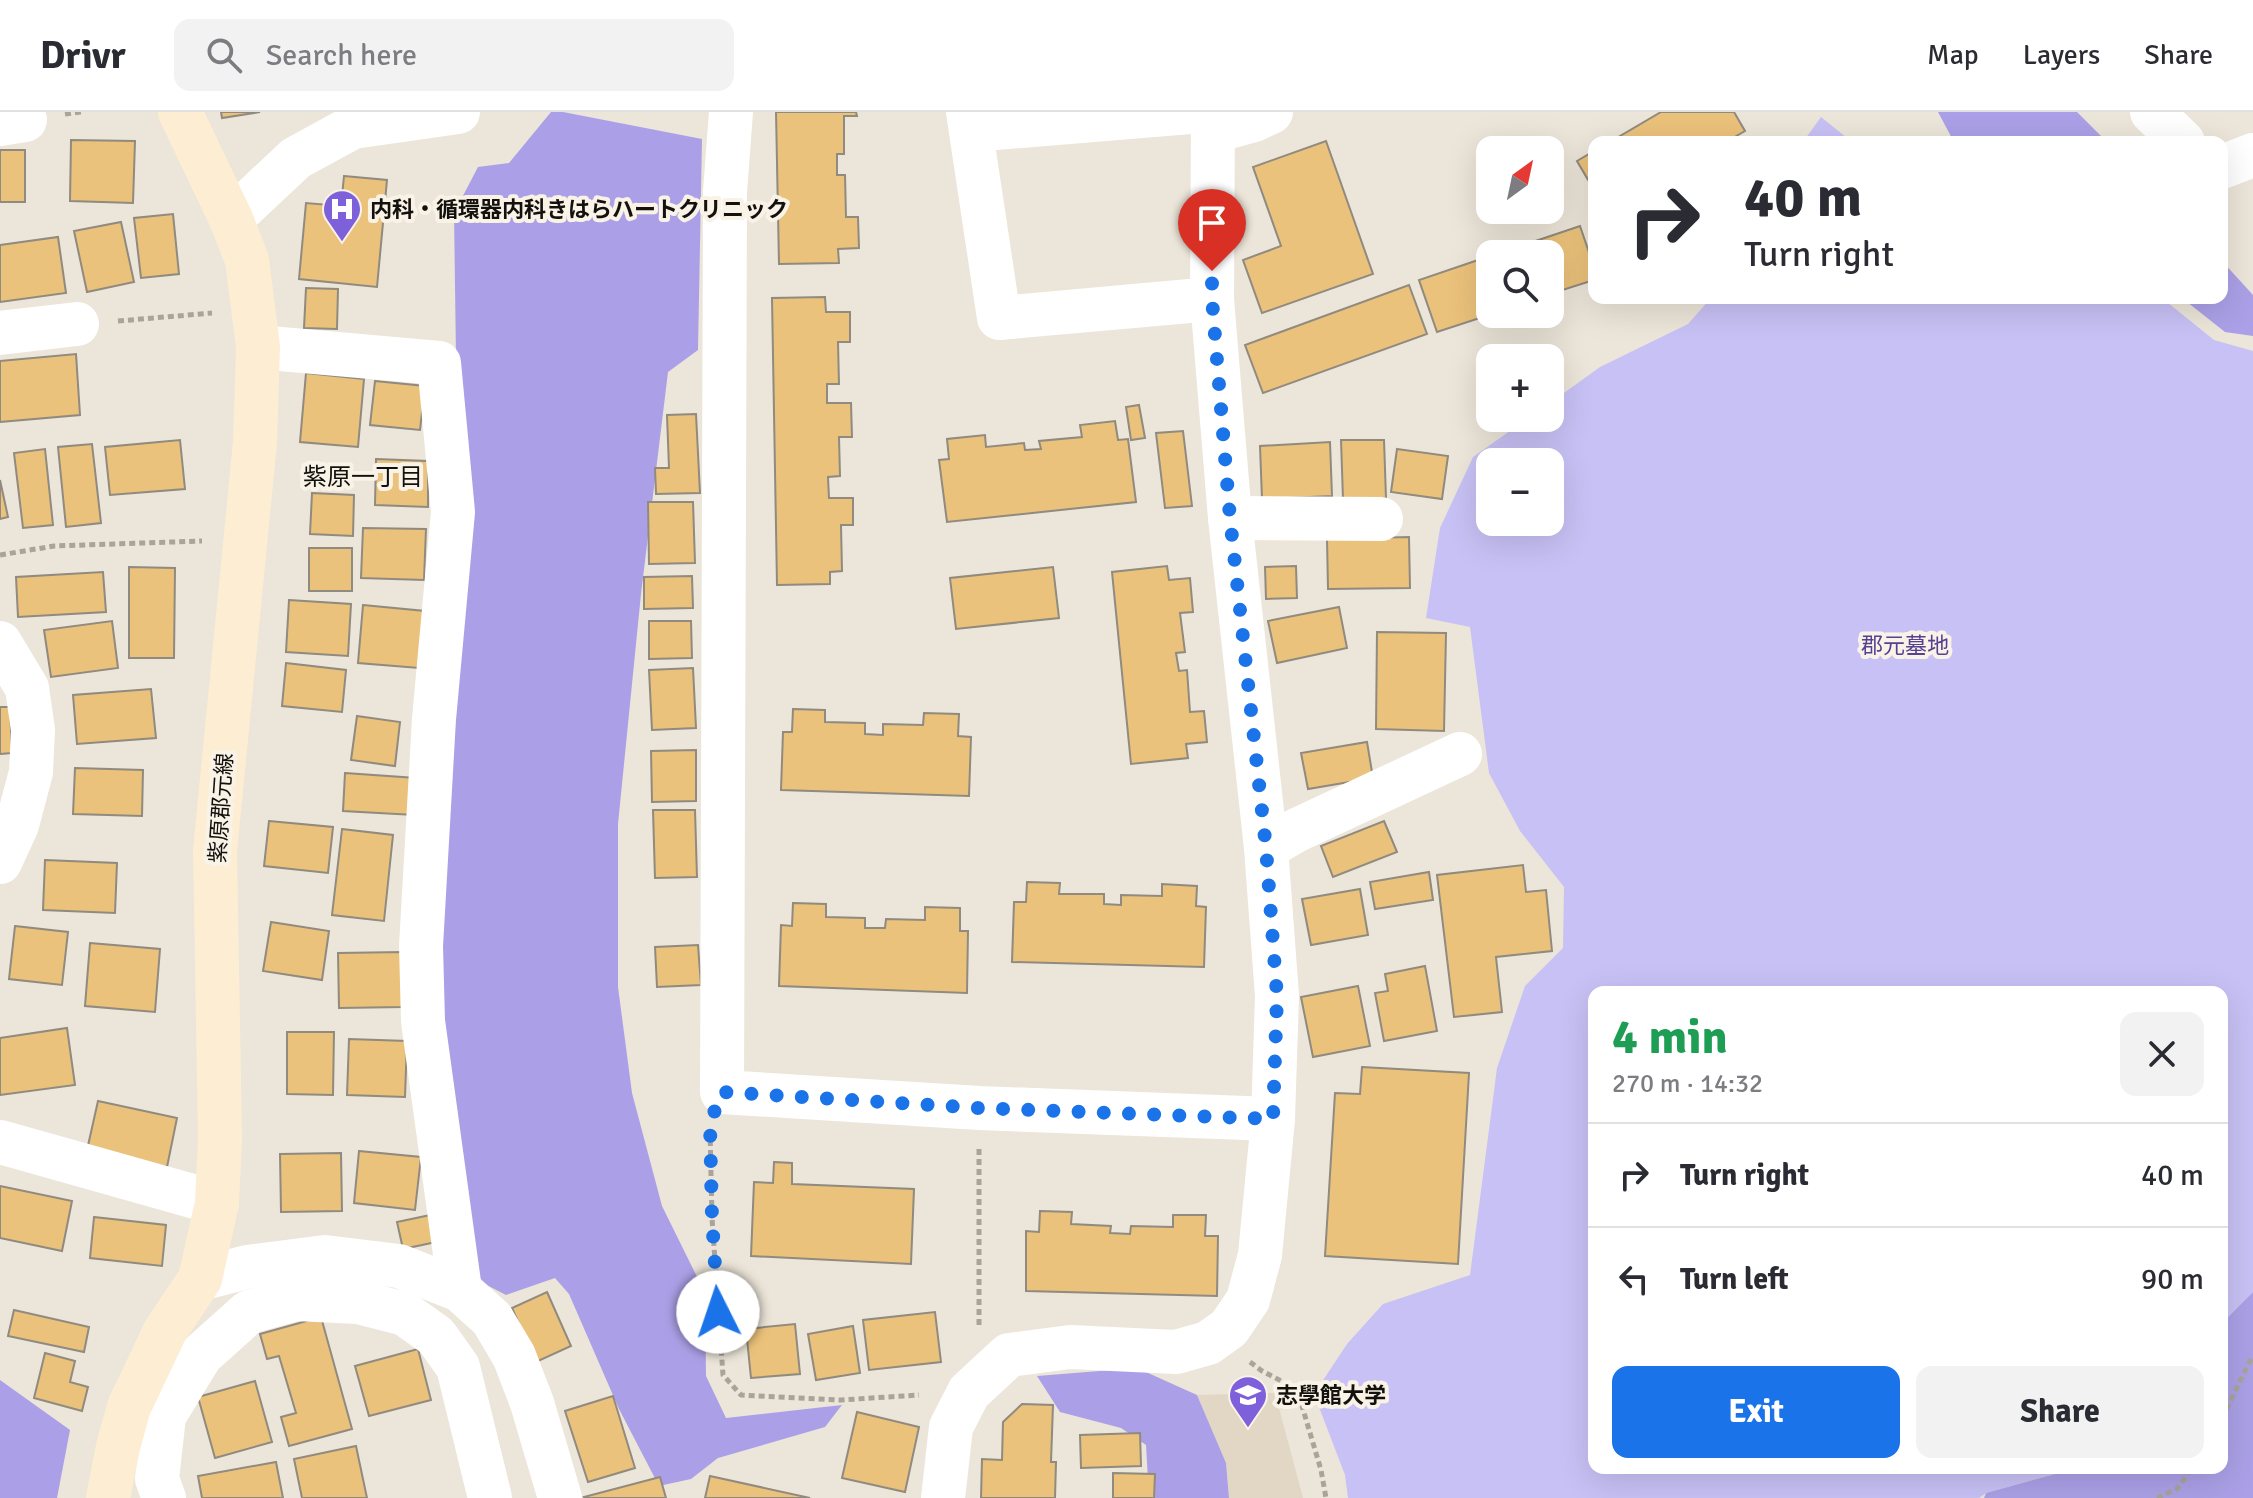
<!DOCTYPE html>
<meta charset="utf-8">
<style>
:root{--surface:#fff;--page:#f2f2f3;--text:#2b2b33;--muted:#7c7c81;--line:#e1e1e2;--accent:#1a73e8}
body{margin:0;font-family:Signika,"Noto Sans JP",sans-serif;background:var(--page);color:var(--text);height:100vh;display:flex;flex-direction:column;font-size:30px;white-space:nowrap}
*{box-sizing:border-box;margin:0}
p{font-size:26px;color:var(--muted)}
.icon{flex:none;width:44px;height:44px;fill:none;stroke:currentColor;stroke-width:2;stroke-linecap:round;stroke-linejoin:round}
.map{position:relative;flex:1;overflow:hidden}
.sheet{position:absolute;left:1588px;top:874px;width:640px;height:488px;display:flex;flex-direction:column;background:var(--surface);border-radius:16px;box-shadow:0 8px 32px #0002}
.sheet>*{flex:none}
.guide{position:absolute;left:1588px;top:24px;width:640px;height:168px;border-radius:16px;box-shadow:0 8px 32px #0002;background:#fff;color:var(--text);overflow:hidden}
.needle{width:52px;rotate:33deg}
.buttons{position:absolute;left:1476px;top:24px;display:grid;gap:16px}
.buttons a{display:grid;place-items:center;width:88px;height:88px;border-radius:16px;background:var(--surface);box-shadow:0 8px 32px #0002;font-size:40px}
.pin{position:absolute;display:grid;place-items:center;width:68px;height:68px;color:#fff;margin:-82px -34px;border-radius:50% 50% 50% 0;rotate:-45deg;box-shadow:0 0 8px #0007}
.pin .icon{rotate:45deg}
.me{position:absolute;width:88px;margin:-44px;rotate:356deg;stroke-linejoin:round;filter:drop-shadow(0 0 6px #0008)}
.turn{display:flex;align-items:center;gap:28px;height:168px;padding:0 24px;font-size:36px}
.turn .icon{width:104px;height:104px;stroke-width:2.5}
.turn b{display:block;font-size:56px;line-height:68px}
.round{display:grid;place-items:center;flex:none;width:84px;height:84px;border-radius:16px;background:var(--page)}
.headline{display:flex;align-items:center;justify-content:space-between;height:136px;padding:0 24px}
h1{font-size:48px;font-weight:700;line-height:60px;color:#1e9e55}
.button{display:flex;gap:16px;margin-top:auto;padding:16px 24px}
.button a{flex:1;height:92px;border-radius:16px;background:var(--accent);color:#fff;font-size:32px;font-weight:700;line-height:92px;text-align:center}
.button a+a{background:var(--page);color:var(--text)}
ul{padding:0;list-style:none}
li{display:flex;align-items:center;gap:24px;height:104px;padding:0 24px;border-top:2px solid var(--line)}
li div{flex:1}
li b{display:block;font-size:30px}
li em{font-style:normal}
header{display:flex;align-items:center;gap:48px;box-sizing:border-box;height:112px;padding:0 40px;background:var(--surface);border-bottom:2px solid var(--line)}
header strong{font-size:38px}
nav{display:flex;gap:44px;margin-inline-start:auto;font-size:28px}
.search{width:560px;height:72px;background:var(--page);display:flex;align-items:center;gap:20px;box-sizing:border-box;padding:0 28px;border-radius:16px;color:var(--muted);font-size:30px}
.map>svg:first-child{display:block}
.built{fill:#e2d7c5}
.green{fill:#c8c1f5;fill-rule:evenodd}
.forest{fill:#aba0e7}
.building{fill:#ebc27b;stroke:#908a7f;stroke-width:2}
.lines{fill:none;stroke-linecap:round;stroke-linejoin:round}
.path{stroke:#a9a49a;stroke-width:5;stroke-dasharray:6 4;stroke-linecap:butt}
.street{stroke:#fff;stroke-width:44}
.secondary{stroke:#fdeed3;stroke-width:44}
.route{stroke:#1a73e8;stroke-width:14;stroke-dasharray:0 25.2}
.labels{text-anchor:middle;dominant-baseline:central;stroke-width:8;stroke-linejoin:round;paint-order:stroke}
.poi-label{font-size:22px;font-weight:bold;fill:#13110d;stroke:#f9f2e6;text-anchor:start}
.park-label{font-size:22px;fill:#554194;stroke:#f9f2e6}
.street-label{font-size:22px;fill:#13110d;stroke:#f9f2e6}
.neighbourhood-label{font-size:24px;fill:#13110d;stroke:#f9f2e6}
</style>
<header>
<strong>Drivr</strong>
<div class="search"><svg class="icon" aria-label="search" viewBox="0 0 24 24"><circle cx="10" cy="10" r="6"/><path d="M15 15l6 6"/></svg>Search here</div>
<nav><a>Map</a><a>Layers</a><a>Share</a></nav>
</header>
<div class="map">
<svg width="2253" height="1386" viewBox="0 0 2253 1386">
<rect width="100%" height="100%" fill="#ece5d9"/>
<polygon class="built" points="1275,1281 1303,1386 1229,1386 1226,1351 1197,1283"/>
<g class="green">
<polygon points="1821,5 1852,30 1803,30"/>
<path d="M1711 186H2162L2214 228 2253 239V1180L2222 1211V880H1594V1356H2077L1986 1381 1979 1386H1348L1345 1363 1314 1282 1347 1232 1383 1192 1470 1163 1497 956 1525 874 1563 836 1564 775 1520 719 1489 661 1470 515 1426 506 1440 416 1473 345 1528 306H1550V291L1600 255 1688 212ZM1490 350H1550V410H1490Z"/>
</g>
<g class="forest">
<polygon points="551,0 563,0 702,27 698,238 668,260 641,482 618,712 618,875 632,981 662,1094 705,1181 706,1264 726,1306 842,1293 825,1315 718,1346 691,1367 659,1374 619,1297 569,1182 555,1166 506,1183 473,1166 435,914 456,245 454,101 478,55 509,51"/>
<polygon points="1938,0 2077,0 2107,30 1954,30"/>
<polygon points="2222,149 2253,183 2253,224 2225,220 2182,186 2222,186"/>
<polygon points="2253,1180 2253,1386 1984,1386 1986,1381 2077,1356 2222,1356 2222,1211"/>
<polygon points="1137,1256 1197,1283 1226,1351 1229,1386 1149,1386 1146,1333 1121,1316 1060,1300 1037,1264"/>
<polygon points="0,1268 70,1318 57,1386 0,1386"/>
</g>
<g class="building">
<polygon points="221,0 260,0 222,6"/>
<polygon points="776,0 856,0 857,4 844,4 844,42 837,42 837,63 845,63 846,105 858,105 859,136 838,137 839,151 779,152"/>
<polygon points="1661,0 1734,0 1745,19 1726,30 1610,30"/>
<polygon points="71,28 135,29 133,91 70,89"/>
<polygon points="1326,29 1373,162 1262,201 1243,148 1281,134 1253,55"/>
<rect x="0" y="38" width="25" height="52"/>
<polygon points="1594,39 1594,78 1577,49"/>
<polygon points="344,64 387,68 377,175 299,167 306,91 341,94"/>
<polygon points="173,102 179,162 141,166 134,106"/>
<polygon points="121,110 134,170 87,180 74,119"/>
<polygon points="1580,114 1594,155 1594,168 1550,182 1550,142 1497,142"/>
<polygon points="58,125 66,181 0,190 0,133"/>
<polygon points="1490,144 1492,202 1437,220 1419,168"/>
<polygon points="1409,173 1427,222 1263,281 1245,233"/>
<polygon points="306,176 338,177 337,217 304,216"/>
<polygon points="825,185 826,200 850,200 850,230 838,230 839,272 827,272 827,291 851,291 852,325 839,325 840,364 828,365 829,386 853,386 853,413 841,413 842,459 830,460 830,472 777,473 772,186"/>
<polygon points="76,242 80,303 0,310 0,249"/>
<polygon points="306,261 364,267 358,335 300,330"/>
<polygon points="375,269 425,274 420,318 370,313"/>
<polygon points="1139,293 1145,326 1131,328 1126,295"/>
<polygon points="696,302 700,381 656,382 655,356 669,356 667,303"/>
<polygon points="1115,309 1118,328 1128,327 1136,390 947,410 939,348 949,347 947,327 985,323 986,335 1024,331 1025,338 1041,337 1039,329 1082,325 1080,313"/>
<polygon points="1183,319 1192,394 1165,396 1156,321"/>
<polygon points="180,328 185,377 110,383 105,335"/>
<polygon points="1341,328 1384,328 1386,386 1343,387"/>
<polygon points="1330,330 1332,384 1262,387 1260,334"/>
<polygon points="92,332 101,411 66,415 58,335"/>
<polygon points="45,337 53,413 23,416 14,341"/>
<polygon points="1397,337 1448,344 1442,387 1391,380"/>
<polygon points="376,347 428,349 428,395 375,393"/>
<polygon points="0,368 8,405 0,407"/>
<polygon points="312,381 354,383 353,424 310,422"/>
<polygon points="648,390 693,390 695,451 649,452"/>
<polygon points="363,416 426,417 424,468 361,466"/>
<polygon points="1409,425 1410,476 1328,477 1327,427"/>
<rect x="309" y="436" width="43" height="43"/>
<polygon points="1167,454 1169,468 1190,466 1193,500 1180,501 1185,540 1176,541 1179,559 1187,558 1190,600 1204,599 1207,630 1186,632 1188,646 1131,652 1112,460"/>
<polygon points="1296,454 1297,486 1266,487 1265,455"/>
<polygon points="129,455 175,456 174,546 129,546"/>
<polygon points="1053,455 1059,506 956,517 950,466"/>
<polygon points="103,460 106,500 18,505 16,465"/>
<polygon points="692,464 693,496 644,497 644,465"/>
<polygon points="289,488 351,492 348,544 286,540"/>
<polygon points="363,493 425,499 419,556 358,551"/>
<polygon points="1339,495 1347,536 1277,551 1268,509"/>
<polygon points="112,509 118,556 51,565 44,518"/>
<polygon points="649,509 691,509 692,546 649,547"/>
<polygon points="1377,520 1446,521 1444,619 1376,617"/>
<polygon points="286,551 346,558 342,600 282,594"/>
<polygon points="693,556 696,616 652,618 649,558"/>
<polygon points="151,577 156,626 77,632 73,583"/>
<polygon points="0,595 10,595 12,641 0,642"/>
<polygon points="793,597 825,598 825,610 865,611 865,622 883,623 883,612 923,613 924,601 959,602 958,624 971,625 969,684 781,678 783,620 792,620"/>
<polygon points="357,604 400,610 395,654 351,648"/>
<polygon points="1367,630 1373,666 1308,677 1301,641"/>
<polygon points="696,638 696,689 652,690 651,639"/>
<polygon points="75,656 143,658 142,704 73,702"/>
<polygon points="345,661 416,666 414,703 343,699"/>
<polygon points="653,698 695,698 697,765 655,766"/>
<polygon points="269,709 333,715 328,761 264,754"/>
<polygon points="1384,709 1397,740 1333,765 1321,734"/>
<polygon points="342,717 393,723 384,809 332,803"/>
<polygon points="45,748 117,751 115,801 43,798"/>
<polygon points="1523,753 1526,780 1546,778 1552,839 1496,845 1502,900 1454,905 1437,763"/>
<polygon points="1429,760 1433,788 1375,797 1370,770"/>
<polygon points="1027,770 1060,771 1059,782 1104,782 1104,792 1121,793 1121,783 1162,784 1162,772 1197,774 1196,794 1206,795 1204,855 1012,850 1014,790 1026,790"/>
<polygon points="1360,777 1368,823 1311,833 1302,787"/>
<polygon points="793,791 826,792 826,805 865,806 865,816 885,816 886,807 925,808 925,795 960,796 960,819 968,819 967,881 779,874 781,813 792,814"/>
<polygon points="271,810 329,819 322,868 263,859"/>
<polygon points="15,814 68,820 62,873 9,867"/>
<polygon points="90,831 160,837 155,900 85,894"/>
<polygon points="698,833 701,873 657,875 655,835"/>
<polygon points="403,840 404,895 339,896 338,841"/>
<polygon points="1425,854 1437,919 1384,929 1375,881 1388,879 1385,862"/>
<polygon points="1358,874 1370,934 1313,945 1301,885"/>
<polygon points="67,916 75,973 0,983 0,926"/>
<polygon points="287,920 334,920 333,983 287,982"/>
<polygon points="349,927 407,929 405,985 347,983"/>
<polygon points="1362,955 1469,961 1458,1152 1325,1144 1335,981 1360,982"/>
<polygon points="98,989 177,1006 167,1055 87,1038"/>
<polygon points="359,1039 421,1045 415,1098 354,1091"/>
<polygon points="341,1041 342,1099 281,1100 280,1042"/>
<polygon points="774,1050 792,1051 792,1072 914,1077 911,1152 751,1144 754,1070 773,1071"/>
<polygon points="0,1074 72,1089 62,1139 0,1126"/>
<polygon points="1040,1099 1072,1100 1071,1112 1111,1114 1110,1121 1130,1122 1131,1114 1173,1115 1173,1103 1206,1103 1205,1124 1218,1124 1217,1184 1026,1179 1026,1119 1039,1120"/>
<polygon points="435,1102 441,1129 403,1137 397,1110"/>
<polygon points="94,1105 166,1113 162,1154 90,1146"/>
<polygon points="547,1180 571,1234 536,1250 512,1196"/>
<polygon points="14,1198 89,1215 84,1240 8,1224"/>
<polygon points="935,1200 941,1250 869,1258 863,1208"/>
<polygon points="321,1205 352,1317 289,1334 281,1305 296,1301 279,1244 267,1247 260,1222"/>
<polygon points="795,1212 800,1262 751,1266 746,1217"/>
<polygon points="853,1214 860,1261 816,1268 808,1222"/>
<polygon points="418,1237 431,1288 369,1304 355,1254"/>
<polygon points="45,1241 75,1249 70,1270 88,1275 82,1299 34,1286"/>
<polygon points="255,1269 272,1330 215,1346 198,1285"/>
<polygon points="613,1284 635,1356 588,1370 565,1299"/>
<polygon points="1022,1292 1053,1293 1051,1350 1056,1350 1055,1386 981,1386 982,1347 1002,1348 1003,1310"/>
<polygon points="857,1300 919,1315 905,1380 842,1366"/>
<polygon points="1140,1321 1141,1354 1081,1356 1080,1323"/>
<polygon points="356,1334 367,1386 302,1386 294,1347"/>
<polygon points="276,1350 283,1386 202,1386 198,1364"/>
<polygon points="1113,1361 1155,1362 1154,1386 1113,1386"/>
<polygon points="710,1364 810,1386 705,1386"/>
<polygon points="660,1365 666,1386 585,1386 584,1385"/>
</g>
<g class="lines">
<g class="path">
<polyline points="65,2 81,0"/>
<polyline points="118,209 212,201"/>
<polyline points="0,443 54,434 202,429"/>
<polyline points="710,1018 712,1106 723,1263 741,1283 841,1288 919,1283"/>
<polyline points="979,1037 979,1215"/>
<polyline points="1250,1250 1262,1259 1297,1277 1321,1358 1326,1386"/>
<polyline points="2222,1306 2253,1243"/>
<polyline points="2157,1386 2177,1377 2192,1356"/>
</g>
<g class="street">
<polyline points="731,0 725,80 722,980 979,996 1273,1007"/>
<polyline points="968,0 999,206 1212,187"/>
<polyline points="2152,0 2183,30"/>
<polyline points="0,12 25,8"/>
<polyline points="971,18 1190,0"/>
<polyline points="1214,19 1254,8 1271,0"/>
<polyline points="2222,55 2253,43"/>
<polyline points="231,107 296,46 353,15 458,0"/>
<polyline points="0,221 77,212"/>
<polyline points="258,235 439,251 453,400 434,607 421,834 423,909 460,1178"/>
<polyline points="1230,406 1381,407"/>
<polyline points="0,531 27,576 33,618 31,660 17,713 0,750"/>
<polyline points="1266,736 1297,718 1460,642"/>
<polyline points="0,1030 217,1091"/>
<polyline points="200,1167 247,1155 325,1145 399,1154 460,1178 492,1207 514,1244 532,1291 560,1386"/>
<polyline points="164,1386 157,1367 164,1304 201,1243 249,1200 296,1187 358,1190 405,1202 436,1224 458,1255 490,1386"/>
<polyline points="943,1386 951,1315 969,1280 1009,1243 1070,1235 1176,1240 1208,1231 1229,1216 1248,1188 1260,1143 1273,1007 1277,884 1266,736 1230,406 1212,187 1213,0"/>
</g>
<polyline class="secondary" points="108,1386 118,1335 129,1295 165,1219 200,1167 217,1091 220,1027 215,739 255,330 258,235 247,148 231,107 180,0"/>
</g>
<g class="lines">
<polyline class="route" points="718,1200 712,1106 710,1011 722,980 979,996 1273,1007 1277,884 1266,736 1230,406 1212,187 1212,159"/>
</g>
<defs>
<g id="hospital-pin" transform="scale(2)"><path d="M0 17L-7.5 6A9.5 9.5 0 1 1 7.5 6Z" fill="#7e60da" stroke="#f9f2e6"/><path d="M-5-5h3v3.5h4V-5h3V5h-3V1.5h-4V5h-3Z" fill="#fff"/></g>
<g id="university-pin" transform="scale(2)"><path d="M0 17L-7.5 6A9.5 9.5 0 1 1 7.5 6Z" fill="#7e60da" stroke="#f9f2e6"/><path d="M0-5L7-2L0 1L-7-2ZM-4 1L0 2.5L4 1V4Q0 6-4 4Z" fill="#fff"/></g>
</defs>
<g fill-rule="evenodd">
<use href="#hospital-pin" x="342" y="97"/>
<use href="#university-pin" x="1248" y="1283"/>
</g>
<g class="labels">
<g class="poi-label">
<text x="370" y="97">内科・循環器内科きはらハートクリニック</text>
<text x="1276" y="1283">志學館大学</text>
</g>
<g class="park-label">
<text x="1905" y="533">郡元墓地</text>
</g>
<g class="street-label">
<text transform="translate(221 696) rotate(-86)">紫原郡元線</text>
</g>
<g class="neighbourhood-label">
<text x="363" y="365">紫原一丁目</text>
</g>
</g>
</svg>
<div class="buttons">
<a><svg class="needle" viewBox="-14 -14 28 28"><path d="M0-13l5 13h-10z" fill="#e53935"/><path d="M0 13l5-13h-10z" fill="#7c7c81"/></svg></a>
<a><svg class="icon" aria-label="search" viewBox="0 0 24 24"><circle cx="10" cy="10" r="6"/><path d="M15 15l6 6"/></svg></a>
<a>+</a>
<a>−</a>
</div>
<div class="pin" style="left:1212px;top:159px;background:#d93025"><svg class="icon" aria-label="arrive" viewBox="0 0 24 24"><path d="M6 21V4h12l-3 4 3 4H6"/></svg></div>
<svg class="me" style="left:718px;top:1200px" viewBox="-20 -20 40 40"><circle r="19" fill="#fff"/><path d="M0-13L10 11 0 6-10 11z" fill="#1a73e8"/></svg>
<div class="guide">
<div class="turn"><svg class="icon" aria-label="right" viewBox="0 0 24 24"><path d="M7 20v-9h11M14 6l5 5-5 5"/></svg><div><b>40 m</b>Turn right</div></div>
</div>
<section class="sheet">
<div class="headline"><div><h1>4 min</h1><p>270 m · 14:32</p></div><a class="round"><svg class="icon" aria-label="close" viewBox="0 0 24 24"><path d="M6 6l12 12M18 6L6 18"/></svg></a></div>
<ul>
<li><svg class="icon" aria-label="right" viewBox="0 0 24 24"><path d="M7 20v-9h11M14 6l5 5-5 5"/></svg><div><b>Turn right</b></div><em>40 m</em></li>
<li><svg class="icon" aria-label="left" viewBox="0 0 24 24"><path d="M17 20v-9H6M10 6l-5 5 5 5"/></svg><div><b>Turn left</b></div><em>90 m</em></li>
</ul>
<div class="button"><a>Exit</a><a>Share</a></div>
</section>
</div>
